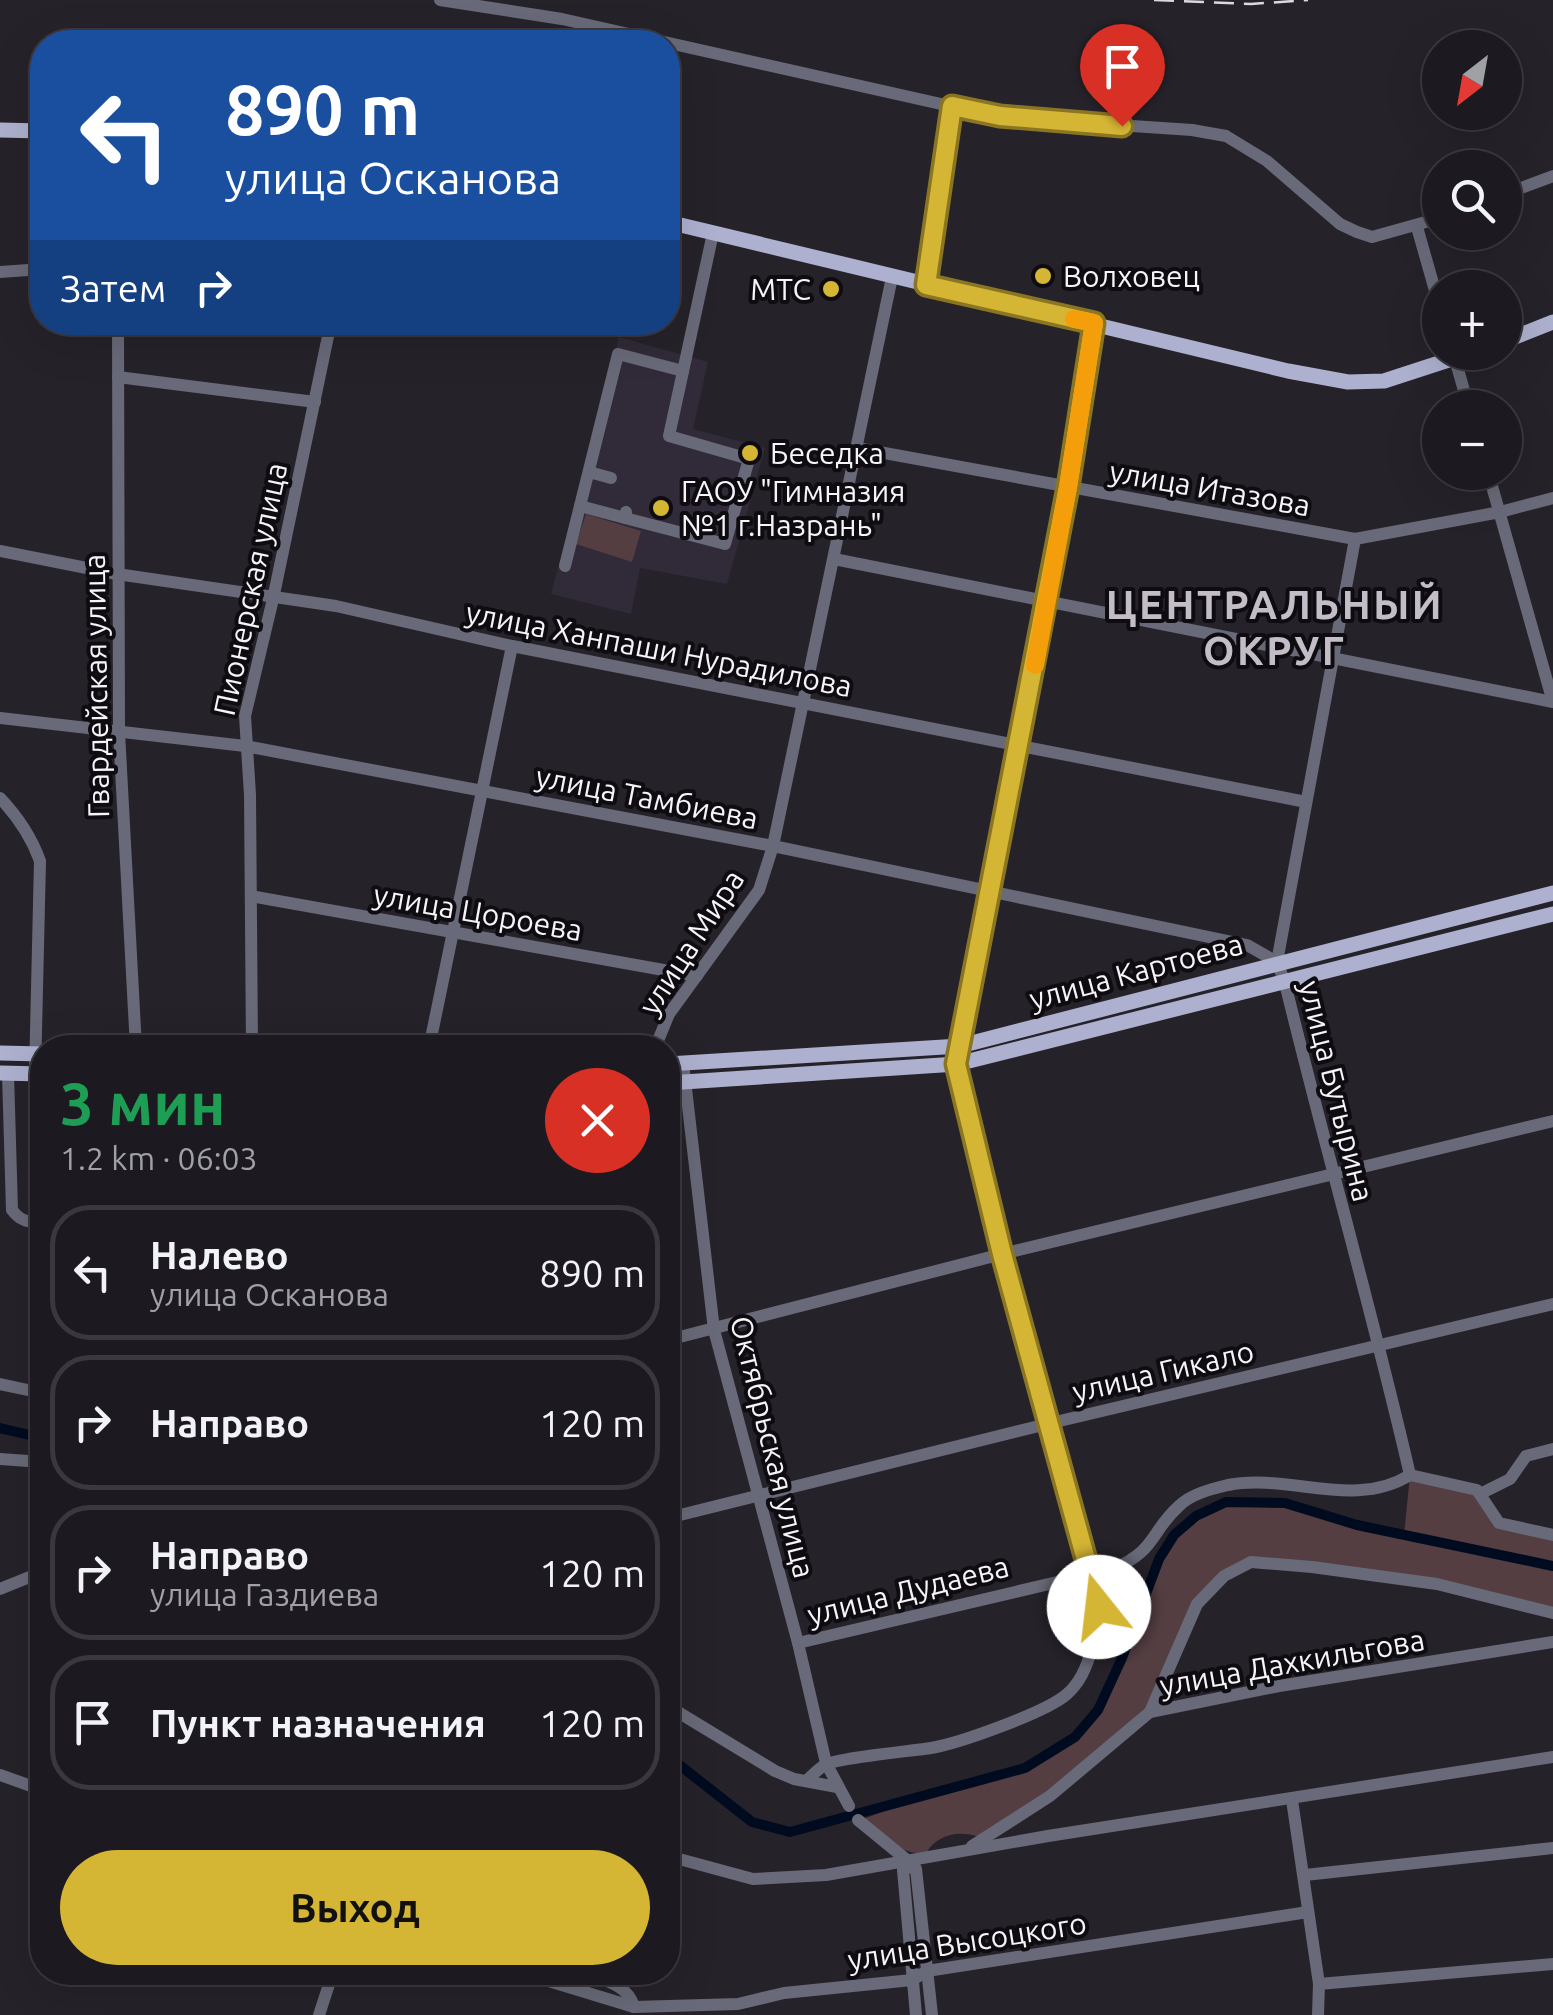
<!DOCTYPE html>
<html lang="ru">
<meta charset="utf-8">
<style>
:root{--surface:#1c1a20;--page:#29272d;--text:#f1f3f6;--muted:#a0a1a5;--line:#3a383e;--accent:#d5b534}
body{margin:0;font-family:Ubuntu,sans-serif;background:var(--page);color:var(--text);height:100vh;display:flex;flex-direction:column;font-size:38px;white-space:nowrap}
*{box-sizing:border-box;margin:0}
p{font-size:32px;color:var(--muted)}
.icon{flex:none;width:55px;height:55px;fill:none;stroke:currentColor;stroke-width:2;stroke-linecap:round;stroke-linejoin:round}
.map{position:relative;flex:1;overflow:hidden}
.drawer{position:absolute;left:30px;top:1035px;width:650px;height:950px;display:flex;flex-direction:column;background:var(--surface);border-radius:40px;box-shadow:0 10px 40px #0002,0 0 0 2px var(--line)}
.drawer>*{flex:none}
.top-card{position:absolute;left:30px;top:30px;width:650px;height:305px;border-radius:40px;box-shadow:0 10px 40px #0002,0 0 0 2px var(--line);background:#1a4fa0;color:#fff;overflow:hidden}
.needle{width:65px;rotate:211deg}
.buttons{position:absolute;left:1422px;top:30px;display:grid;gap:20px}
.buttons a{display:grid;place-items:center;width:100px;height:100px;border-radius:50%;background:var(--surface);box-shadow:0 10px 40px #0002,0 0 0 2px var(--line);font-size:50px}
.pin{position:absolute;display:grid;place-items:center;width:85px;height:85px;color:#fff;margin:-102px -42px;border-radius:50% 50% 50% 0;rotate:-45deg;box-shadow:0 0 10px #0007}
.pin .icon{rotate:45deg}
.me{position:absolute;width:110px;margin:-55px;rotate:344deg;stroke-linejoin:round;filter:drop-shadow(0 0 8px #0008)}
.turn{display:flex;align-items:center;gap:35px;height:210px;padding:0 30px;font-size:45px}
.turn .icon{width:130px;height:130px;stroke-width:2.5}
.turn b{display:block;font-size:70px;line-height:85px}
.then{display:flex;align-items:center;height:95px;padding:0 30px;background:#0003;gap:20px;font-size:38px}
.round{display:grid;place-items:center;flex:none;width:105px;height:105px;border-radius:52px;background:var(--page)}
.overview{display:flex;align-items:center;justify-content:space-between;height:170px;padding:0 30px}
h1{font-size:60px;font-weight:600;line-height:75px;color:#1e9e55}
.cta{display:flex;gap:20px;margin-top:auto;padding:20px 30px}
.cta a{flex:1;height:115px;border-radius:60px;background:var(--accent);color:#111;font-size:40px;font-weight:600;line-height:115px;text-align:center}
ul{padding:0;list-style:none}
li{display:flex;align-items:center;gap:30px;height:135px;margin:0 20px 15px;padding:0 10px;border:5px solid var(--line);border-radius:40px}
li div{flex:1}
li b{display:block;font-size:38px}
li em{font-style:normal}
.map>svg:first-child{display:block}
.built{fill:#312a38}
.green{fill:#543e42}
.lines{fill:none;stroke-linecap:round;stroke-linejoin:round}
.canal{stroke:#000b1f;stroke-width:10}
.minor{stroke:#686a79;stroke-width:12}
.major{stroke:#adb1cf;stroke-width:15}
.rail{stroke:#dbd9de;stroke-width:2.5;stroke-dasharray:20 10;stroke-linecap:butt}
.route-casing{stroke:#8a7622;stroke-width:25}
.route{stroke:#d5b534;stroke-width:18}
.slow{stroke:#f59e0b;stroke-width:18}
.poi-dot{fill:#d5b534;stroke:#0e0c10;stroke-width:4}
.labels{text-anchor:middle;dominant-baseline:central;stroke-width:8;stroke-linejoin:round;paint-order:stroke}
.poi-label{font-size:30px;fill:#f6f4f9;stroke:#0e0c10;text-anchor:start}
.street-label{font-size:30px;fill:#f6f4f9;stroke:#0e0c10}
.district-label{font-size:40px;font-weight:bold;letter-spacing:2.5px;fill:#c3bdc8;stroke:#0e0c10}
</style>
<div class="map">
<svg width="1553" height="2015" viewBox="0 0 1553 2015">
<rect width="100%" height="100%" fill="#26222a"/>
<polygon class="built" points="619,337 708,362 693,429 765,448 727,584 640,568 631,614 551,594"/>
<g class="green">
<polygon points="586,514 641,531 632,562 576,544"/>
<path d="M1410 1475 1477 1490 1493 1518 1553 1535V1613L1437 1584 1251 1562 1197 1604 1150 1712 1050 1796 979 1837C959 1830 938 1834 926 1853 900 1856 882 1834 863 1819 896 1807 929 1792 963 1782 1004 1770 1040 1766 1074 1737 1100 1715 1115 1677 1127 1646 1140 1610 1150 1564 1175 1534 1231 1469 1335 1520 1404 1535Z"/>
</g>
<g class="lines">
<g class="canal">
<polyline points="0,1428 42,1438"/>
<polyline points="668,1756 752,1822 790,1832 1025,1768 1075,1737 1098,1710 1122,1658 1159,1559 1174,1535 1196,1516 1226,1502 1285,1503 1357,1525 1553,1566"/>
</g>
<g class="minor">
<polyline points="440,0 562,19 999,117 1192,130 1226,136 1267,161 1340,224 1357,232 1372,237 1440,218"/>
<polyline points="1505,194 1553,176"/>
<polyline points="1417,227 1440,308"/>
<polyline points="0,272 42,269"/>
<polyline points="926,285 952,106"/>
<polyline points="118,322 119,732 136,1048"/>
<polyline points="1453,352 1469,408"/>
<polyline points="118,377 315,402"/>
<polyline points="857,448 1355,539 1500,512 1553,498"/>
<polyline points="589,472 611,478"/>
<polyline points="1488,472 1553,702"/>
<polyline points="580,506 625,518 626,512"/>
<polyline points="625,518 725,544 749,459 669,436 713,233"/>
<path d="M1355 539 1277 962 1285 983C1325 1148 1372 1310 1410 1475"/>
<polyline points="0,551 117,574 336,606 512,646 1306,802"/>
<polyline points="834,559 1553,702"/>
<polyline points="565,566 618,354 683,371"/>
<polyline points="0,718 245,746 773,846 1247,945 1277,962"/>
<path d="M0 798C18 817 31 836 40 861L35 1074"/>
<polyline points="251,896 697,976"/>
<polyline points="252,1048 250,795 245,716 273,599 331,322"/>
<polyline points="429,1048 512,646"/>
<polyline points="655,1048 669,1014 759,890 773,846 892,277"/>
<polyline points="683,1063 714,1330 798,1643 826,1763 849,1806"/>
<path d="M8 1074 12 1210C21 1222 29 1222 42 1222"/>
<polyline points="668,1340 1002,1254 1553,1121"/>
<polyline points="0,1384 42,1393"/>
<polyline points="0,1459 42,1462"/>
<polyline points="1482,1493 1510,1479 1526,1456 1553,1449"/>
<polyline points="668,1518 1047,1424 1553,1304"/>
<polyline points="0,1589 42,1572"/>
<path d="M798 1643 1113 1569C1157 1550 1150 1532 1179 1506 1191 1494 1211 1489 1228 1485 1289 1473 1354 1510 1410 1475L1477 1490 1499 1523 1553 1535"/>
<polyline points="668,1706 775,1771 794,1779 837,1787"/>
<polyline points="1150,1712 1197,1604 1224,1576 1251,1562 1312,1567 1437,1584 1553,1613"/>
<polyline points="0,1775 34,1787 42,1799"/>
<path d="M807 1780C813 1775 819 1768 825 1765 837 1758 912 1751 931 1748 960 1743 1047 1712 1067 1694 1081 1682 1088 1664 1092 1647 1099 1620 1101 1598 1089 1572L1002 1254 957 1064 1069 487 1094 323"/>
<polyline points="1292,1800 1319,1984 1318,2015"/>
<polyline points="858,1820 908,1861 909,1867 916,1869 932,2015"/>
<polyline points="972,1846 1050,1796 1150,1712 1279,1686 1553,1642"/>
<polyline points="668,1856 753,1879 826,1875 1048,1836 1553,1757"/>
<polyline points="909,1867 903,1870 916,2015"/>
<polyline points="1305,1875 1553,1848"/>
<polyline points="519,1972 634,2007 738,2004 784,1993 912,1980 927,1971 1308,1912"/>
<path d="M580 1972C601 1980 628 1983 634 2007"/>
<polyline points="1319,1984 1553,1964"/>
<polyline points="319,2015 333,1972"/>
</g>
<g class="major">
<polyline points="0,130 42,131"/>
<polyline points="668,222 1288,371 1348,382 1384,381 1473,352"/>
<polyline points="1505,341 1553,322"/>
<polyline points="0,1053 42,1054"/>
<polyline points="668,1064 960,1046 1553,893"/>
<polyline points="0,1073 42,1074"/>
<polyline points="668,1083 957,1064 1553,914"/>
</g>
<polyline class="rail" points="1154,0 1251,4 1308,0"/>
</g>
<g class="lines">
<g class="route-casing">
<polyline id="route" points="1099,1607 1002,1254 956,1064 1068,487 1094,323 926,285 952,106 1000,116 1122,126"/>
</g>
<use href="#route" class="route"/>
<polyline class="slow" points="1035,665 1068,487 1094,323 1074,319"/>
</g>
<g class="poi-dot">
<circle cx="1043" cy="276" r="10"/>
<circle cx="831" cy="289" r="10"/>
<circle cx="750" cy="453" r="10"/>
<circle cx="661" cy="508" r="10"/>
</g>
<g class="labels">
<g class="poi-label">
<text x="1063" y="276">Волховец</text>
<text x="811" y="289" text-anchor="end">МТС</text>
<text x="770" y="453">Беседка</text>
<text x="681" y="491">ГАОУ "Гимназия<tspan x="681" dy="34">№1 г.Назрань"</tspan></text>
</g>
<g class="street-label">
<text transform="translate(1210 488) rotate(10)">улица Итазова</text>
<text transform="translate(250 589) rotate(-78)">Пионерская улица</text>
<text transform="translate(659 649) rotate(11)">улица Ханпаши Нурадилова</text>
<text transform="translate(96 686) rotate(-91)">Гвардейская улица</text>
<text transform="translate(647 797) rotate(11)">улица Тамбиева</text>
<text transform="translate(478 912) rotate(10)">улица Цороева</text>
<text transform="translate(691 942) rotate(-57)">улица Мира</text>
<text transform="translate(1136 971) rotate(-15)">улица Картоева</text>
<text transform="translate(1337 1091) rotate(76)">улица Бутырина</text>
<text transform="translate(1163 1371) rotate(-13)">улица Гикало</text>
<text transform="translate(773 1447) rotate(76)">Октябрьская улица</text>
<text transform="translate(908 1590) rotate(-14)">улица Дудаева</text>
<text transform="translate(1292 1662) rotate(-10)">улица Дахкильгова</text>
<text transform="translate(967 1941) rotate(-9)">улица Высоцкого</text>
</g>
<g class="district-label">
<text x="1275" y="604">ЦЕНТРАЛЬНЫЙ<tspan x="1275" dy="46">ОКРУГ</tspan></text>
</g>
</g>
</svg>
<div class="buttons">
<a><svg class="needle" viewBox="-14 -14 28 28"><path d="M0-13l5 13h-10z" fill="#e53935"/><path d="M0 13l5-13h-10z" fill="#a0a1a5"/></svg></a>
<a><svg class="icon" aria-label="search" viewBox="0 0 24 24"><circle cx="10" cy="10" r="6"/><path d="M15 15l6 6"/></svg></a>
<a>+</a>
<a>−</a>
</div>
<div class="pin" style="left:1122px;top:126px;background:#d93025"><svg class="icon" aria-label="arrive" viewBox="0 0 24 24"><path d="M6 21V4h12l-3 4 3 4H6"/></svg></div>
<svg class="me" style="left:1099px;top:1607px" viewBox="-20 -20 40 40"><circle r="19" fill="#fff"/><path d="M0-13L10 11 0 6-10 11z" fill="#d5b534"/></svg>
<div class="top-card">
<div class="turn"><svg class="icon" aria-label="left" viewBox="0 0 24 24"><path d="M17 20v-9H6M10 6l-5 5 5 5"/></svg><div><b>890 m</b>улица Осканова</div></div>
<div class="then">Затем<svg class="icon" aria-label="right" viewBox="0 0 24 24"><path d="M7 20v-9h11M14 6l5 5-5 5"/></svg></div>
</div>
<section class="drawer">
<div class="overview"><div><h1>3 мин</h1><p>1.2 km · 06:03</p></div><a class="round" style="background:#d93025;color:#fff"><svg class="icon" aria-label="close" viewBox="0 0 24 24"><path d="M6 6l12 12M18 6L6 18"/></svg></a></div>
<ul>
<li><svg class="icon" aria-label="left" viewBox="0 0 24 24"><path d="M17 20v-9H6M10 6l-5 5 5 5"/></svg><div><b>Налево</b><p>улица Осканова</p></div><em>890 m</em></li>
<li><svg class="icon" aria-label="right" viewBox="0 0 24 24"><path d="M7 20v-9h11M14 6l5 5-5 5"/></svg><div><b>Направо</b></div><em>120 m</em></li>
<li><svg class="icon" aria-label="right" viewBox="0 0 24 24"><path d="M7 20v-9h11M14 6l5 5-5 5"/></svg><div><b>Направо</b><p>улица Газдиева</p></div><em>120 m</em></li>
<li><svg class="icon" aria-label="arrive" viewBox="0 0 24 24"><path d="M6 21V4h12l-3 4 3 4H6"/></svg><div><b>Пункт назначения</b></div><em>120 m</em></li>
</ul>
<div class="cta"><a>Выход</a></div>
</section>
</div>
